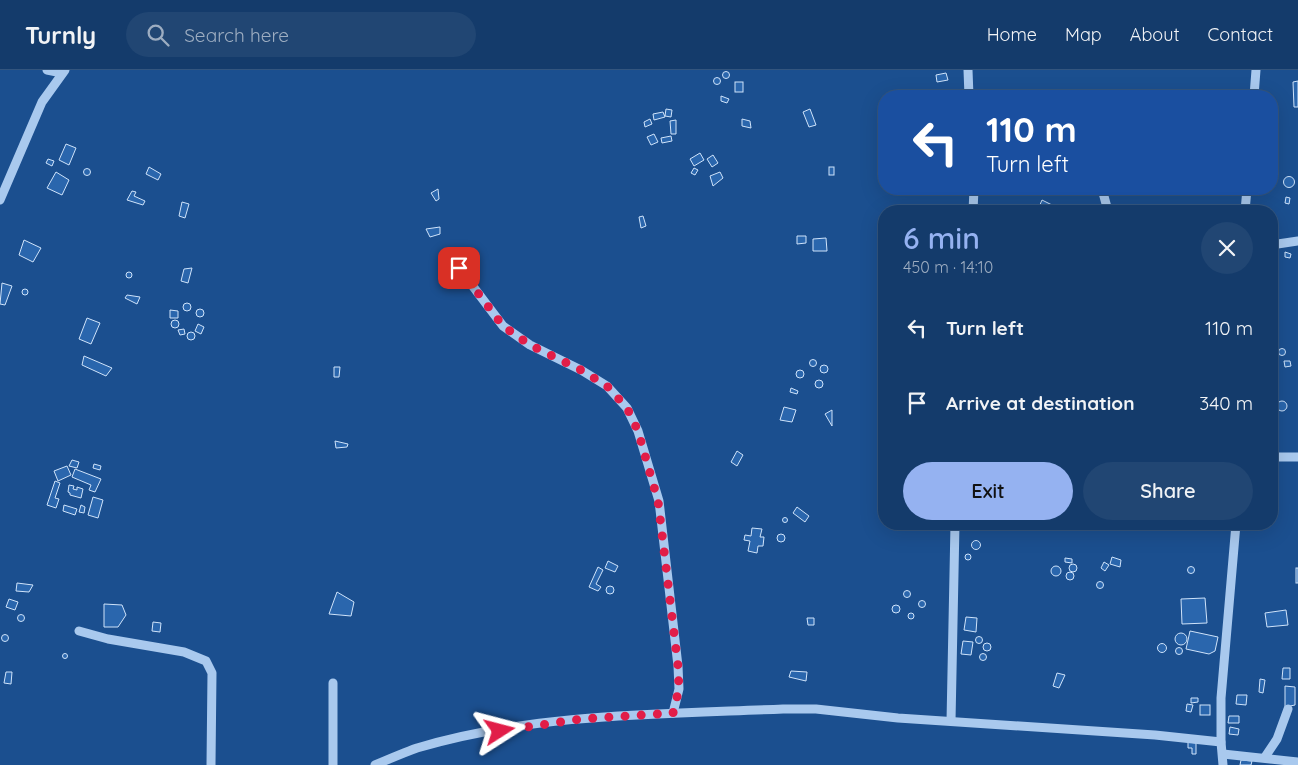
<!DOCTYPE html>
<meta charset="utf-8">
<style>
:root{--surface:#143b6b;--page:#214673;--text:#f1f3f6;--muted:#9dadc1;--line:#33557e;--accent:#95b2f1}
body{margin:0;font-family:Quicksand,sans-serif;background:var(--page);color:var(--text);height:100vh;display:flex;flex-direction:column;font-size:19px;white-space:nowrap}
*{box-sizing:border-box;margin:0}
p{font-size:16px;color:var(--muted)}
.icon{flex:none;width:28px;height:28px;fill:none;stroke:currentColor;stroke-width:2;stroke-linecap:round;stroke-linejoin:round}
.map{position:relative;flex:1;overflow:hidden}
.details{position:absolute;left:878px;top:135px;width:400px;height:325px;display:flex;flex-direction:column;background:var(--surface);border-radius:20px;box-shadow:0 5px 20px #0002,0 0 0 1px var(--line)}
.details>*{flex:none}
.banner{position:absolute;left:878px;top:20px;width:400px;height:105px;border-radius:20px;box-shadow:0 5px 20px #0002,0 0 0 1px var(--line);background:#1a4fa0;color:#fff;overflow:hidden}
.pin{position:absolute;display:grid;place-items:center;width:42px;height:42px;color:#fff;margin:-21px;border-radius:10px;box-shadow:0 2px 8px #0006}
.me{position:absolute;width:55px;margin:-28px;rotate:81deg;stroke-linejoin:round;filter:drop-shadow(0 0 4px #0008)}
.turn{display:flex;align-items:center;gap:18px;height:105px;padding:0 25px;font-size:22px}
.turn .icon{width:65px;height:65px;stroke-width:2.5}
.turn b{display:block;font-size:35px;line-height:42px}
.round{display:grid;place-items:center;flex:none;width:52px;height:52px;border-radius:26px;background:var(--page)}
.overview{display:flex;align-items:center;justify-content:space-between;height:85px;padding:0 25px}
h1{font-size:30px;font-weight:600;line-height:38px;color:var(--accent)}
.action{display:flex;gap:10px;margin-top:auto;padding:10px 25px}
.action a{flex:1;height:58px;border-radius:30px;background:var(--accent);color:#111;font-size:20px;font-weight:600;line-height:58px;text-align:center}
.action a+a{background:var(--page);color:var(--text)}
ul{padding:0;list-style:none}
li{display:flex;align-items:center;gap:15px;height:75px;padding:0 25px}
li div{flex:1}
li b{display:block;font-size:19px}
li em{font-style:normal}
header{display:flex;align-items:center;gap:30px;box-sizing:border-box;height:70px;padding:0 25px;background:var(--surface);border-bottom:1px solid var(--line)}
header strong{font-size:24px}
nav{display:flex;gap:28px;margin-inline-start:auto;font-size:18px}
.search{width:350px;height:45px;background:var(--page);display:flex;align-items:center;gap:12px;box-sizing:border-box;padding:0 18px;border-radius:28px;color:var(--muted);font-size:19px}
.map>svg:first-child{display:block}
.building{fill:#2a66ad;stroke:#cfe3fa}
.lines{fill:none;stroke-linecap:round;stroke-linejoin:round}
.minor{stroke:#a9c9ee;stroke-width:9}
.route{stroke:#e11d48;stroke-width:9;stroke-dasharray:0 16.2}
</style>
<header>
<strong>Turnly</strong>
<div class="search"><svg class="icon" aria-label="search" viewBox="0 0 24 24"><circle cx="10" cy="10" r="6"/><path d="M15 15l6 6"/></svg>Search here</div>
<nav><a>Home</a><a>Map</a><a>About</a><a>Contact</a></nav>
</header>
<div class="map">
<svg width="1298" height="695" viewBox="0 0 1298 695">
<rect width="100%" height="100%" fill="#1b4f8f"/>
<g class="building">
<circle cx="726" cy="5" r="3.5"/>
<polygon points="946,3 948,10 937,12 936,5"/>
<circle cx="717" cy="11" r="3.5"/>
<polygon points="1298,11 1298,37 1294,37 1293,12"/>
<rect x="735" y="12" width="8" height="10"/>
<polygon points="721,26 729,29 727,33 721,31"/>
<polygon points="666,39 672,40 671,47 665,46"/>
<polygon points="810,39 816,55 809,57 803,42"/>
<polygon points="663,42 665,47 654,50 653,44"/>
<polygon points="650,49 652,54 645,57 644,52"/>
<polygon points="742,49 750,51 751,58 742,56"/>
<polygon points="676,50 676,64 671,64 670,51"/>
<polygon points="654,64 658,72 651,75 647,67"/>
<polygon points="671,66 672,71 662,73 661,68"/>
<polygon points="66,74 76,78 69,95 59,90"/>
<polygon points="700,83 704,90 694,96 690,89"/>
<polygon points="713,85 718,93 712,97 707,89"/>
<polygon points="48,89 54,91 52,96 46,93"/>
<polygon points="149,97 161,104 158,110 146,104"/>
<rect x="829" y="97" width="5" height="8"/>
<polygon points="694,98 698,100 695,105 691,103"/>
<circle cx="87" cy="102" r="3.5"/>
<polygon points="56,102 69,110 62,125 47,118"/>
<polygon points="720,102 723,108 713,116 710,106"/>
<circle cx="1289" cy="112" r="5.5"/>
<polygon points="438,119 439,129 436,131 431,123"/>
<polygon points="132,121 136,122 134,126 145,131 143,135 127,130"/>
<polygon points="1286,127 1290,128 1289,134 1285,133"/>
<polygon points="1042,130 1056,137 1054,141 1047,141 1039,137"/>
<polygon points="182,132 189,134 185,148 179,146"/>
<polygon points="1014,136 1021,139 1020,141 1012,141"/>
<polygon points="643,146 646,156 641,158 639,147"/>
<polygon points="440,157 440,164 430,167 426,159"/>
<polygon points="797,166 806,166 806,173 797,174"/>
<polygon points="826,168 827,181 813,181 813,169"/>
<polygon points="24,170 41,178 33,192 19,185"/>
<polygon points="454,180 459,188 452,191 448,184"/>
<polygon points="1285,182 1291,184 1290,188 1285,187"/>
<polygon points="1271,189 1277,189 1276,208 1271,208"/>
<polygon points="192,198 188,213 181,211 184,199"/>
<circle cx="129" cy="205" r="3"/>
<polygon points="2,213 12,216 5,235 0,234"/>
<circle cx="25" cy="222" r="3"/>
<polygon points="127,225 140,227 137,234 125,228"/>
<circle cx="187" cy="237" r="4"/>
<circle cx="200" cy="243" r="4"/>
<polygon points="170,240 178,241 178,248 170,248"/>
<polygon points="87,248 100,253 91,274 79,269"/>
<circle cx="175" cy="254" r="4"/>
<polygon points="198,254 204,257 201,264 195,261"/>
<polygon points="184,259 185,264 180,265 178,260"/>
<circle cx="191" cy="266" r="4"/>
<circle cx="1282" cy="282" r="3.5"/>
<polygon points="84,286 112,298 106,306 82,295"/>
<circle cx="813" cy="293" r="3.5"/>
<polygon points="1284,291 1290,291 1291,296 1285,297"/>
<circle cx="824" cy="299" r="4"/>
<polygon points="334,297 340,297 339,307 334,307"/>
<circle cx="800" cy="304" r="4"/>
<circle cx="819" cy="314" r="4"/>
<polygon points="791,318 798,321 797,324 790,322"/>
<polygon points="1271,319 1277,320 1276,327 1271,326"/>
<circle cx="1282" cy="336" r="5"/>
<polygon points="784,337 796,340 792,352 780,350"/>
<polygon points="832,340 832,356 825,344"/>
<polygon points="335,371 348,374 347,377 336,378"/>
<polygon points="737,381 743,385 737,396 731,392"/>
<polygon points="72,390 79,392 77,398 69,396"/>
<polygon points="94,394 101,396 100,400 93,398"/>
<polygon points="67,396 71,405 58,411 54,401"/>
<polygon points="75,399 101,409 95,422 89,420 91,415 72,407"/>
<polygon points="55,411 60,413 55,428 59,429 56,438 47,435"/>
<polygon points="69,415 74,416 73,419 77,420 77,417 83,419 81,428 70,425 70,423 68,422"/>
<polygon points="93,427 103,430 98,448 88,445"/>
<polygon points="64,435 77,439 75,445 63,441"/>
<polygon points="81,435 85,437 84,443 79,442"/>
<polygon points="797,437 809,446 805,452 793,443"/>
<circle cx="785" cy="450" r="2.5"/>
<polygon points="752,458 762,459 760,467 764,467 763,476 758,476 757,483 748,481 750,471 744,470 745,465 751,466"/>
<circle cx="781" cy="468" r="4"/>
<circle cx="976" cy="475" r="4.5"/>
<circle cx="968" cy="487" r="3"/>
<polygon points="1112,487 1121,490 1120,497 1110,494"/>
<polygon points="1065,488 1072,489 1072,493 1065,492"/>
<polygon points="608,491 618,496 615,502 605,498"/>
<polygon points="1104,492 1109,495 1105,501 1101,498"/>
<circle cx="1073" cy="498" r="4"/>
<circle cx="1056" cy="501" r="5"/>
<circle cx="1191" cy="500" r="3.5"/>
<polygon points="598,497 603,500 596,514 601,517 598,521 589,517"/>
<rect x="1296" y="498" width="2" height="15"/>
<circle cx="1070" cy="506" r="4"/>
<circle cx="1100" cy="515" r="3.5"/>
<polygon points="17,513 33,515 29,522 16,521"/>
<circle cx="610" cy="520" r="4"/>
<circle cx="907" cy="524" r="3.5"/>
<polygon points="337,522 354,532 351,546 329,544"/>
<polygon points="1205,528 1207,553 1182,554 1181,529"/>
<polygon points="9,529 18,532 15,540 6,537"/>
<circle cx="922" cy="534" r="3.5"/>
<polygon points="104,534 122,535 126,545 118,557 104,557"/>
<circle cx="896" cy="539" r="4"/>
<polygon points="1286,540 1288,555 1267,557 1265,543"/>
<circle cx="911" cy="546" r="3"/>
<circle cx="21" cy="548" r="3.5"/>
<polygon points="966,547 977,548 976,562 964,560"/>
<polygon points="807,548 814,548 814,555 808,555"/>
<polygon points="153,552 161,553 160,562 152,561"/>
<polygon points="1190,561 1218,567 1215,581 1209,584 1186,579"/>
<circle cx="1181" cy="569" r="6"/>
<circle cx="5" cy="568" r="3.5"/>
<circle cx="979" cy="570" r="3.5"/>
<polygon points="963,571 973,572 971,585 961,584"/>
<circle cx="987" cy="577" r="4"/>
<circle cx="1162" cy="578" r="4.5"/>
<circle cx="1179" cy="581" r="3.5"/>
<circle cx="65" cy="586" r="2.5"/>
<circle cx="983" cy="587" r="3.5"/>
<polygon points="1283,598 1290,598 1290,609 1282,609"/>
<polygon points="791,601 807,602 806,611 789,607"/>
<polygon points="6,602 12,602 11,614 4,613"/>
<polygon points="1057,603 1065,605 1059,618 1053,616"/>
<polygon points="1260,609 1265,610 1263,623 1259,622"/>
<polygon points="1285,616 1295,617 1295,635 1285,637"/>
<polygon points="1237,625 1247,625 1246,635 1236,634"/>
<polygon points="1191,628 1198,628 1198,632 1191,633"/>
<polygon points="1187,634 1193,635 1191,642 1186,641"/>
<rect x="1200" y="635" width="10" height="10"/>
<polygon points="1229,646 1239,646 1239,653 1228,653"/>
<polygon points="1230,657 1239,659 1238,665 1229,664"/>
<polygon points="1188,672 1196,673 1196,684 1192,684 1192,678 1188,678"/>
<polygon points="1241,690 1252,691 1251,695 1240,695"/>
</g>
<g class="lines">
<g class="minor">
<polyline points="47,0 62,3"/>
<polyline points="968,0 969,26"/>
<polyline points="1254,26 1256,0"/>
<polyline points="1102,119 1108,141"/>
<polyline points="0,130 42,32 65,0"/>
<polyline points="973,141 974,119"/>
<polyline points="1245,141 1247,119"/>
<polyline points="1271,175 1298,171"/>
<polyline points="459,198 503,256 530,275 581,300 607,316 627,338 638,361 659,431 678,596 679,619 673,643"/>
<polyline points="1271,387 1298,387"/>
<polyline points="79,561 108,569 184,582 206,591 212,603 211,695"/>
<polyline points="333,613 333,695"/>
<polyline points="951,651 955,454"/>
<polyline points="1223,684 1298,692"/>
<polyline points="1265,687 1277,669 1288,639"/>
<path d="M375 695C389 689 403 683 417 678 534 643 663 644 783 639H816L898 648 1155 665 1221 672"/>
<polyline points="1223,695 1221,672 1221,628 1236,454"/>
</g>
</g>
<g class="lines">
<polyline class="route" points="459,198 503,256 530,275 581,300 607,316 627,338 638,361 658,431 678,596 679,619 673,643 581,649 500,661"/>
</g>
</svg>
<div class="pin" style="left:459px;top:198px;background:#d93025"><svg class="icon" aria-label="arrive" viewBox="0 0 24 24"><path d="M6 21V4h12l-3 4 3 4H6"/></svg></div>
<svg class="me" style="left:500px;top:661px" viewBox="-20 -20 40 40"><path d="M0-17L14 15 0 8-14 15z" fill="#e11d48" stroke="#fff" stroke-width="4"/></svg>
<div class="banner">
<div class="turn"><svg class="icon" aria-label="left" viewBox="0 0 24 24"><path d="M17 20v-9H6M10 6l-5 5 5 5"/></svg><div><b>110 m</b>Turn left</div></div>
</div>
<section class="details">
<div class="overview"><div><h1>6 min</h1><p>450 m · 14:10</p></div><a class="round"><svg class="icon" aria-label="close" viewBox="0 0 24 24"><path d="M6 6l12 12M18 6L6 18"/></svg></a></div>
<ul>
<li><svg class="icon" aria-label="left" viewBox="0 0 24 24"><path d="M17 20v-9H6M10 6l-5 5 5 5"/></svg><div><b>Turn left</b></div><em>110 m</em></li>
<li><svg class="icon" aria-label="arrive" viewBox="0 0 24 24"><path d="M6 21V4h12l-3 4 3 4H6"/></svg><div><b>Arrive at destination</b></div><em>340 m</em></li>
</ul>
<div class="action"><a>Exit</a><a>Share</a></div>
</section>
</div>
